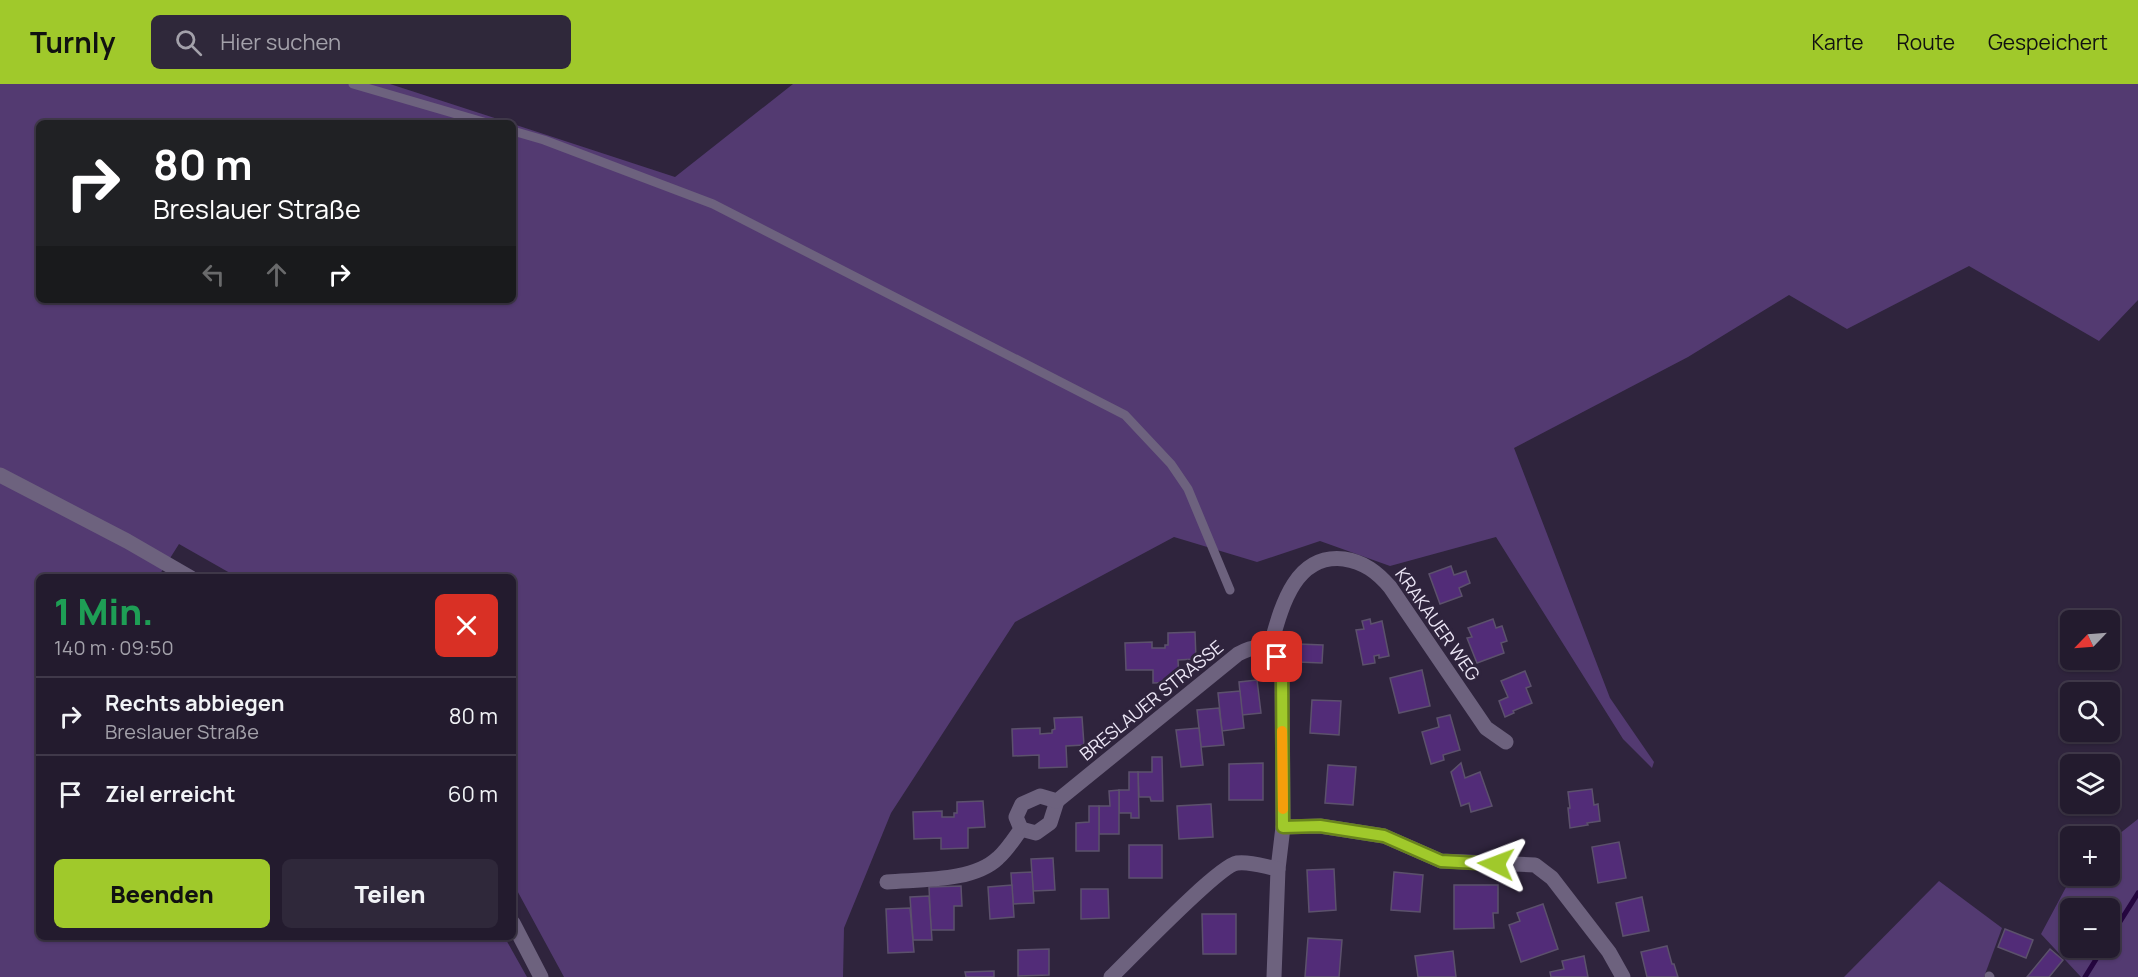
<!DOCTYPE html>
<html lang="de">
<meta charset="utf-8">
<style>
:root{--surface:#231b2e;--page:#2f283a;--text:#f1f3f6;--muted:#a3a1aa;--line:#40394a;--accent:#a0c92b}
body{margin:0;font-family:Manrope,sans-serif;background:var(--page);color:var(--text);height:100vh;display:flex;flex-direction:column;font-size:22px;white-space:nowrap}
*{box-sizing:border-box;margin:0}
p{font-size:20px;color:var(--muted)}
.icon{flex:none;width:33px;height:33px;fill:none;stroke:currentColor;stroke-width:2;stroke-linecap:round;stroke-linejoin:round}
.map{position:relative;flex:1;overflow:hidden}
.side{position:absolute;left:36px;top:490px;width:480px;height:366px;display:flex;flex-direction:column;background:var(--surface);border-radius:9px;box-shadow:0 2px 4px #0004,0 0 0 2px var(--line)}
.side>*{flex:none}
.guide{position:absolute;left:36px;top:36px;width:480px;height:183px;border-radius:9px;box-shadow:0 2px 4px #0004,0 0 0 2px var(--line);background:#202124;color:#fff;overflow:hidden}
.needle{width:39px;rotate:245deg}
.buttons{position:absolute;left:2060px;top:526px;display:grid;gap:12px}
.buttons a{display:grid;place-items:center;width:60px;height:60px;border-radius:9px;background:var(--surface);box-shadow:0 2px 4px #0004,0 0 0 2px var(--line);font-size:30px}
.pin{position:absolute;display:grid;place-items:center;width:51px;height:51px;color:#fff;margin:-26px;border-radius:12px;box-shadow:0 3px 9px #0006}
.me{position:absolute;width:66px;margin:-33px;rotate:273deg;stroke-linejoin:round;filter:drop-shadow(0 0 4px #0008)}
.turn{display:flex;align-items:center;gap:21px;height:126px;padding:0 18px;font-size:27px}
.turn .icon{width:78px;height:78px;stroke-width:2.5}
.turn b{display:block;font-size:42px;line-height:51px}
.lanes{display:flex;align-items:center;height:57px;padding:0 18px;background:#0003;justify-content:center;gap:30px;direction:ltr}
.lanes .off{opacity:.35}
.round{display:grid;place-items:center;flex:none;width:63px;height:63px;border-radius:9px;background:var(--page)}
.overview{display:flex;align-items:center;justify-content:space-between;height:102px;padding:0 18px}
h1{font-size:36px;font-weight:800;line-height:45px;color:#1e9e55}
.primary-button{display:flex;gap:12px;margin-top:auto;padding:12px 18px}
.primary-button a{flex:1;height:69px;border-radius:9px;background:var(--accent);color:#111;font-size:24px;font-weight:800;line-height:69px;text-align:center}
.primary-button a+a{background:var(--page);color:var(--text)}
ul{padding:0;list-style:none}
li{display:flex;align-items:center;gap:18px;height:78px;padding:0 18px;border-top:2px solid var(--line)}
li div{flex:1}
li b{display:block;font-size:22px}
li em{font-style:normal}
header{display:flex;align-items:center;gap:36px;box-sizing:border-box;height:84px;padding:0 30px;background:var(--accent);color:#111}
header strong{font-size:28px}
nav{display:flex;gap:33px;margin-inline-start:auto;font-size:21px}
.search{width:420px;height:54px;background:var(--page);display:flex;align-items:center;gap:15px;box-sizing:border-box;padding:0 21px;border-radius:9px;color:var(--muted);font-size:22px}
.map>svg:first-child{display:block}
.green{fill:#533a71;fill-rule:evenodd}
.lines{fill:none;stroke-linecap:round;stroke-linejoin:round}
.stream{stroke:#25063f;stroke-width:5}
.building{fill:#522c78;stroke:#5c516c;stroke-width:1.5}
.service{stroke:#6d627e;stroke-width:9}
.minor{stroke:#6d627e;stroke-width:15}
.tertiary{stroke:#6d627e;stroke-width:15}
.route-casing{stroke:#68831c;stroke-width:15}
.route{stroke:#a0c92b;stroke-width:10}
.slow{stroke:#f59e0b;stroke-width:10}
.labels{text-anchor:middle;dominant-baseline:central;stroke-width:6;stroke-linejoin:round;paint-order:stroke}
.street-label{font-size:18px;fill:#ece6f6;stroke:#2f243d}
</style>
<header>
<strong>Turnly</strong>
<div class="search"><svg class="icon" aria-label="search" viewBox="0 0 24 24"><circle cx="10" cy="10" r="6"/><path d="M15 15l6 6"/></svg>Hier suchen</div>
<nav><a>Karte</a><a>Route</a><a>Gespeichert</a></nav>
</header>
<div class="map">
<svg width="2138" height="893" viewBox="0 0 2138 893">
<rect width="100%" height="100%" fill="#2f243d"/>
<g class="green">
<polygon points="0,0 390,0 510,39 39,39 39,216 513,216 513,40 675,93 793,0 2138,0 2138,216 2099,257 1969,182 1847,245 1789,211 1688,273 1514,364 1610,614 1654,678 1652,684 1623,655 1496,453 1390,482 1320,457 1257,478 1174,453 1015,538 891,729 844,844 843,893 564,893 513,799 513,494 237,493 179,460 160,490 164,493 39,494 39,854 505,854 527,893 0,893"/>
<path d="M2138 735V893H2081L2041 850 2072 792H2109V758ZM2070 825H2109V864H2070Z"/>
<polygon points="1939,797 2002,844 1984,893 1844,893"/>
</g>
<g class="lines">
<g class="stream">
<polyline points="2109,855 2138,809"/>
<polyline points="2085,893 2103,864"/>
</g>
</g>
<g class="building">
<polygon points="1451,482 1454,491 1466,487 1470,499 1459,504 1462,512 1440,520 1429,490"/>
<polygon points="1370,535 1371,540 1382,537 1389,572 1379,574 1379,571 1374,572 1375,579 1363,581 1356,546 1364,545 1362,537"/>
<polygon points="1493,535 1496,544 1502,542 1507,557 1501,559 1504,569 1477,579 1467,554 1472,553 1468,544"/>
<polygon points="1195,548 1196,575 1178,576 1179,598 1153,599 1153,586 1126,586 1125,559 1152,558 1152,564 1165,564 1165,561 1168,561 1168,549"/>
<polygon points="1299,560 1323,561 1322,579 1298,578"/>
<polygon points="1422,586 1430,622 1399,629 1390,594"/>
<polygon points="1525,587 1531,602 1526,604 1532,619 1513,627 1514,629 1505,633 1499,617 1508,613 1501,597"/>
<polygon points="1257,596 1261,629 1242,631 1239,598"/>
<polygon points="1240,607 1244,644 1222,647 1218,609"/>
<polygon points="1312,616 1341,617 1339,651 1310,649"/>
<polygon points="1219,624 1224,661 1201,663 1197,626"/>
<polygon points="1450,631 1460,666 1443,671 1444,676 1431,680 1422,648 1439,643 1437,634"/>
<polygon points="1082,633 1084,661 1066,662 1067,683 1039,684 1039,671 1013,672 1012,645 1040,644 1040,650 1052,649 1052,646 1055,645 1054,634"/>
<polygon points="1199,644 1203,681 1181,683 1176,646"/>
<polygon points="1152,673 1162,673 1163,717 1151,717 1150,713 1139,713 1138,688 1152,688"/>
<polygon points="1263,679 1263,716 1229,716 1229,680"/>
<polygon points="1461,679 1465,694 1480,688 1492,722 1471,728 1469,719 1461,722 1451,688"/>
<polygon points="1328,681 1356,683 1353,721 1325,719"/>
<polygon points="1129,688 1138,688 1139,734 1131,734 1131,729 1119,729 1119,706 1129,706"/>
<polygon points="1592,705 1594,721 1598,720 1600,737 1587,739 1588,741 1570,744 1568,724 1570,724 1568,708"/>
<polygon points="1119,706 1119,750 1099,750 1099,722 1110,722 1109,707"/>
<polygon points="983,717 985,743 968,744 968,764 941,765 941,754 914,755 913,728 942,727 942,733 954,733 954,729 957,729 957,718"/>
<polygon points="1211,720 1213,753 1179,755 1177,722"/>
<polygon points="1089,722 1099,722 1099,767 1076,767 1076,739 1089,738"/>
<polygon points="1619,758 1626,794 1598,799 1592,763"/>
<rect x="1129" y="761" width="33" height="33"/>
<polygon points="1053,774 1055,806 1033,807 1031,775"/>
<polygon points="1334,785 1336,826 1309,828 1307,786"/>
<polygon points="1032,788 1034,819 1013,820 1011,789"/>
<polygon points="1394,788 1423,791 1420,828 1391,826"/>
<polygon points="1012,801 1014,833 990,835 988,803"/>
<polygon points="1454,801 1498,801 1498,829 1493,829 1494,844 1454,845"/>
<polygon points="961,802 962,822 954,822 954,846 931,846 929,803"/>
<polygon points="1081,805 1108,805 1109,834 1081,835"/>
<polygon points="929,812 932,856 913,856 910,813"/>
<polygon points="1642,813 1649,847 1623,852 1616,819"/>
<polygon points="1543,820 1558,865 1521,878 1509,841 1520,837 1517,829"/>
<polygon points="910,824 914,868 888,869 886,825"/>
<polygon points="1202,830 1236,830 1236,870 1203,870"/>
<polygon points="2005,845 2033,856 2026,874 1998,863"/>
<polygon points="1308,854 1342,856 1339,893 1305,893"/>
<polygon points="1667,862 1672,880 1674,880 1678,893 1647,893 1641,868"/>
<polygon points="1049,865 1049,891 1018,892 1018,866"/>
<polygon points="2050,865 2063,876 2049,893 2027,893"/>
<polygon points="1453,867 1456,893 1418,893 1415,872"/>
<polygon points="1584,872 1588,893 1551,893 1550,888 1564,885 1562,877"/>
<polygon points="994,887 994,893 966,893 965,888"/>
</g>
<g class="lines">
<g class="service">
<polyline points="353,0 487,39"/>
<polyline points="513,47 544,56 713,120 1125,331 1171,380 1188,405 1230,506"/>
<polyline points="1989,892 1990,893"/>
</g>
<g class="minor">
<path d="M1269 567C1280 529 1292 469 1344 475 1364 478 1377 488 1390 503L1486 644 1506 658"/>
<polyline points="1283,743 1320,742 1384,752 1441,777 1535,781 1552,794 1609,868 1623,893"/>
<polyline points="1021,745 1036,749 1050,739 1057,717"/>
<path d="M887 798C920 795 973 798 998 774 1007 766 1014 755 1021 745L1016 733 1022 720 1040 712 1057 717 1238 570C1260 558 1273 562 1282 586L1283 743 1278 785"/>
<path d="M1111 893C1131 874 1218 782 1237 779 1250 777 1266 783 1278 785L1274 893"/>
</g>
<g class="tertiary">
<polyline points="0,391 127,457 191,494"/>
<polyline points="513,839 541,893"/>
</g>
</g>
<g class="lines">
<g class="route-casing">
<polyline id="route" points="1277,573 1282,586 1283,743 1320,742 1384,752 1441,777 1496,780"/>
</g>
<use href="#route" class="route"/>
<polyline class="slow" points="1282,647 1283,725"/>
</g>
<g class="labels">
<g class="street-label">
<text transform="translate(1438 540) rotate(55)">KRAKAUER WEG</text>
<text transform="translate(1151 616) rotate(-39)">BRESLAUER STRASSE</text>
</g>
</g>
</svg>
<div class="buttons">
<a><svg class="needle" viewBox="-14 -14 28 28"><path d="M0-13l5 13h-10z" fill="#e53935"/><path d="M0 13l5-13h-10z" fill="#a3a1aa"/></svg></a>
<a><svg class="icon" aria-label="search" viewBox="0 0 24 24"><circle cx="10" cy="10" r="6"/><path d="M15 15l6 6"/></svg></a>
<a><svg class="icon" aria-label="layers" viewBox="0 0 24 24"><path d="M12 4l9 5-9 5-9-5zM3 14l9 5 9-5"/></svg></a>
<a>+</a>
<a>−</a>
</div>
<div class="pin" style="left:1277px;top:573px;background:#d93025"><svg class="icon" aria-label="arrive" viewBox="0 0 24 24"><path d="M6 21V4h12l-3 4 3 4H6"/></svg></div>
<svg class="me" style="left:1496px;top:780px" viewBox="-20 -20 40 40"><path d="M0-17L14 15 0 8-14 15z" fill="#a0c92b" stroke="#fff" stroke-width="4"/></svg>
<div class="guide">
<div class="turn"><svg class="icon" aria-label="right" viewBox="0 0 24 24"><path d="M7 20v-9h11M14 6l5 5-5 5"/></svg><div><b>80 m</b>Breslauer Straße</div></div>
<div class="lanes"><svg class="icon off" aria-label="left" viewBox="0 0 24 24"><path d="M17 20v-9H6M10 6l-5 5 5 5"/></svg><svg class="icon off" aria-label="ahead" viewBox="0 0 24 24"><path d="M12 20V5M6 11l6-6 6 6"/></svg><svg class="icon" aria-label="right" viewBox="0 0 24 24"><path d="M7 20v-9h11M14 6l5 5-5 5"/></svg></div>
</div>
<section class="side">
<div class="overview"><div><h1>1 Min.</h1><p>140 m · 09:50</p></div><a class="round" style="background:#d93025;color:#fff"><svg class="icon" aria-label="close" viewBox="0 0 24 24"><path d="M6 6l12 12M18 6L6 18"/></svg></a></div>
<ul>
<li><svg class="icon" aria-label="right" viewBox="0 0 24 24"><path d="M7 20v-9h11M14 6l5 5-5 5"/></svg><div><b>Rechts abbiegen</b><p>Breslauer Straße</p></div><em>80 m</em></li>
<li><svg class="icon" aria-label="arrive" viewBox="0 0 24 24"><path d="M6 21V4h12l-3 4 3 4H6"/></svg><div><b>Ziel erreicht</b></div><em>60 m</em></li>
</ul>
<div class="primary-button"><a>Beenden</a><a>Teilen</a></div>
</section>
</div>
